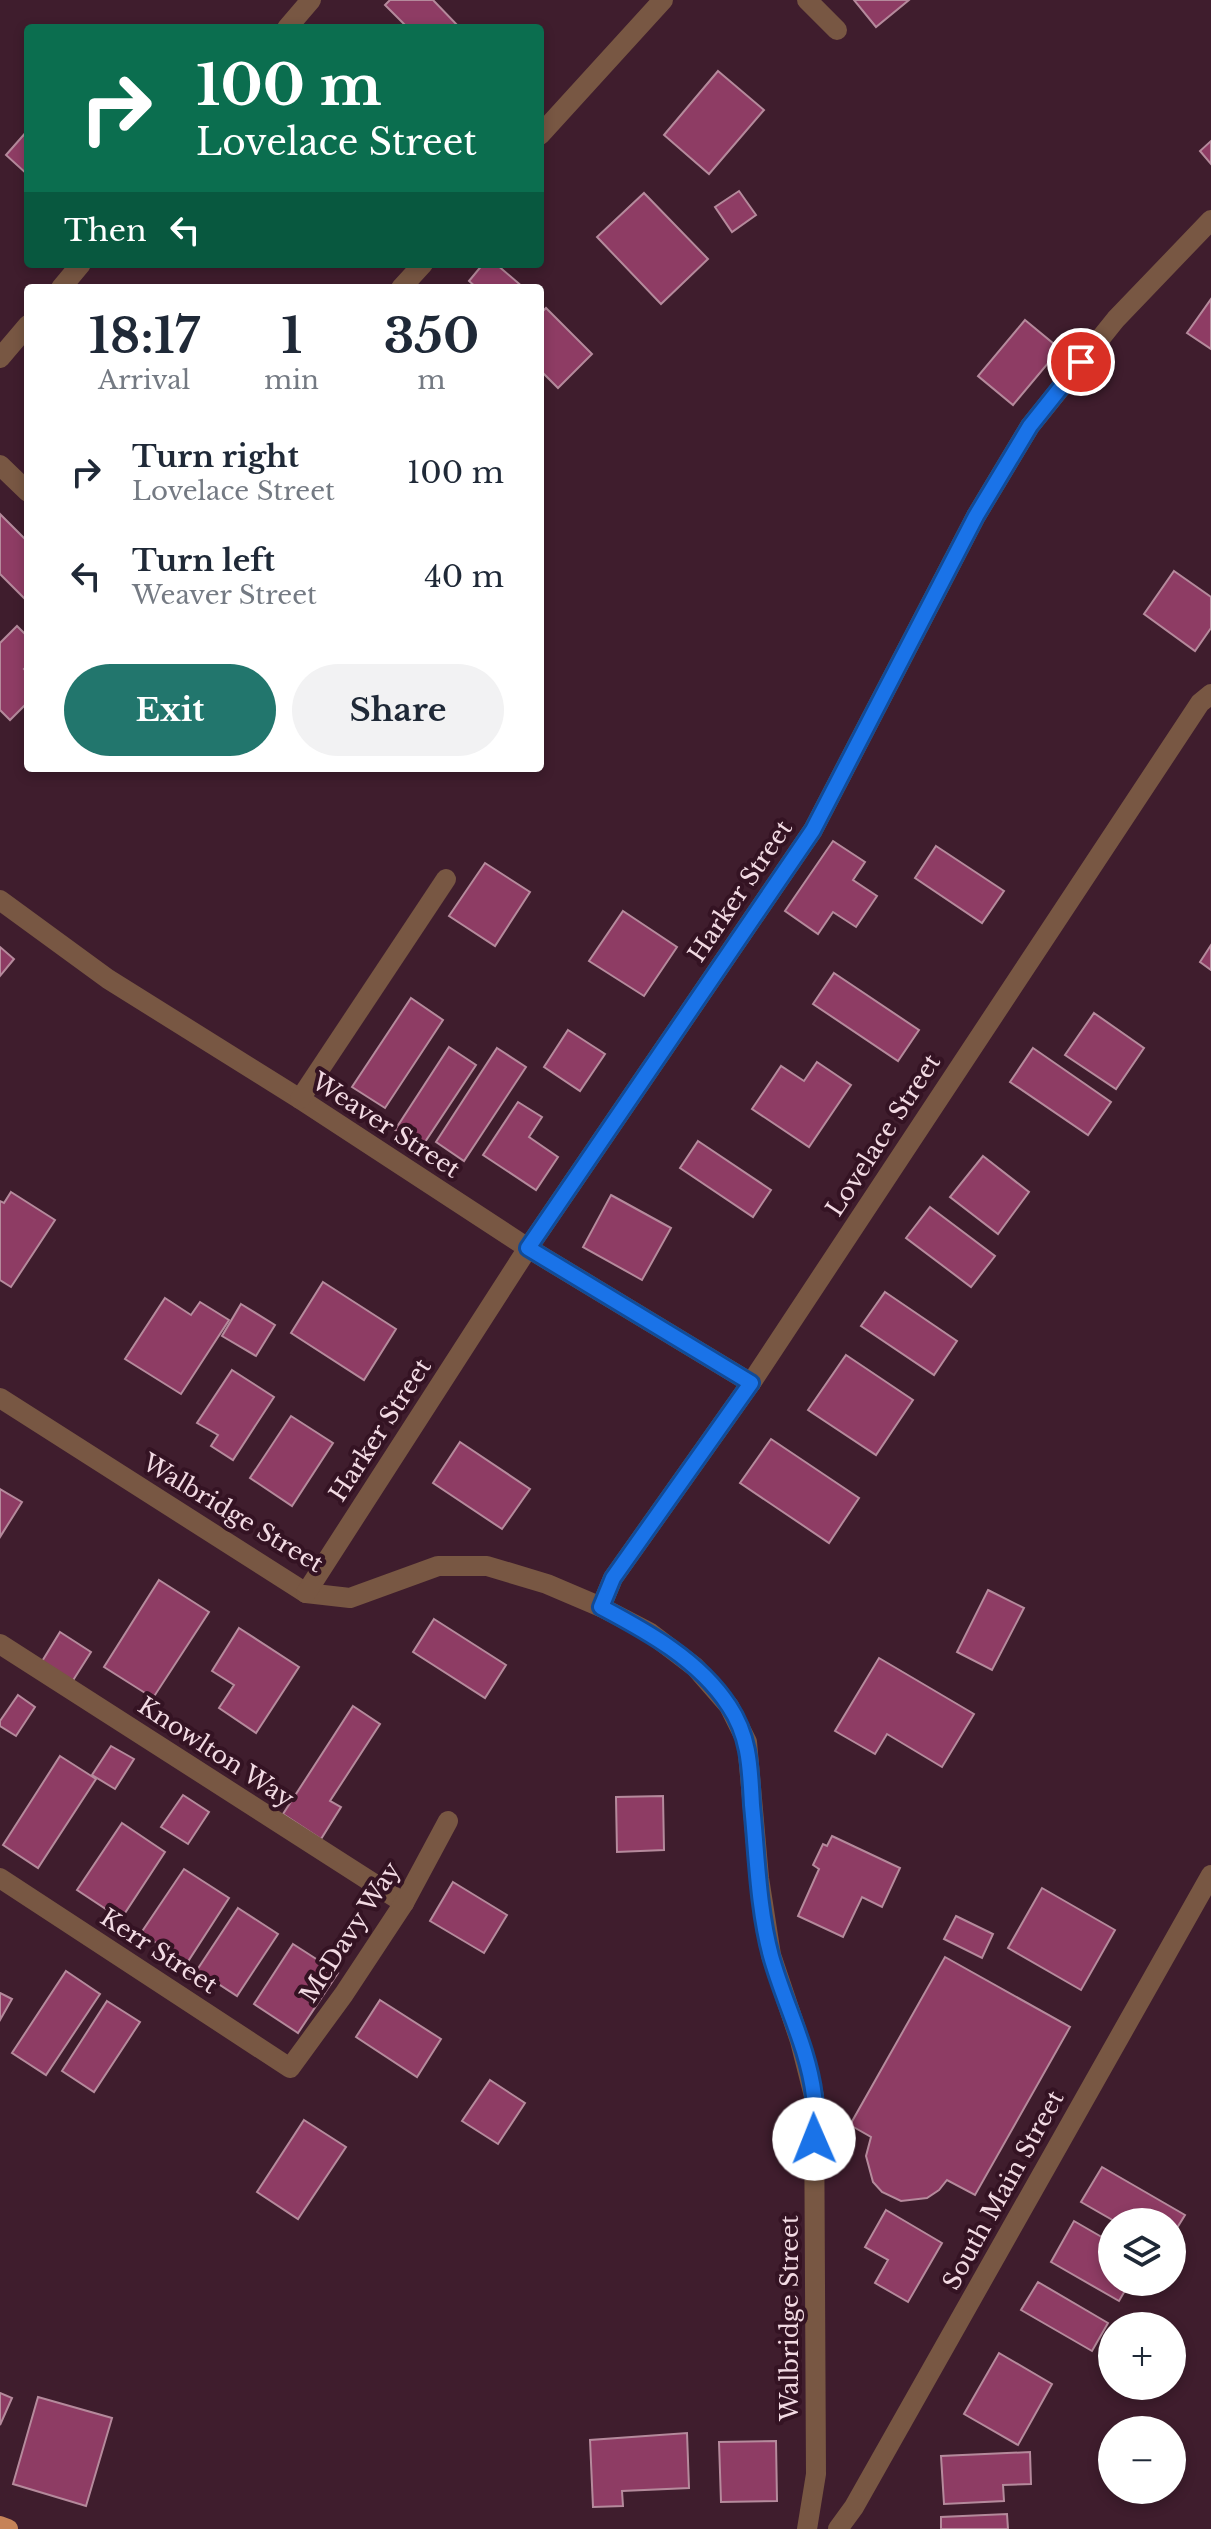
<!DOCTYPE html>
<meta charset="utf-8">
<style>
:root{--surface:#fff;--page:#f2f2f3;--text:#1f2937;--muted:#747a83;--accent:#22766d}
body{margin:0;font-family:"Libre Baskerville",serif;background:var(--page);color:var(--text);height:100vh;display:flex;flex-direction:column;font-size:30px;white-space:nowrap}
*{box-sizing:border-box;margin:0}
p{font-size:26px;color:var(--muted)}
.icon{flex:none;width:44px;height:44px;fill:none;stroke:currentColor;stroke-width:2;stroke-linecap:round;stroke-linejoin:round}
.map{position:relative;flex:1;overflow:hidden}
.panel{position:absolute;left:24px;top:284px;width:520px;height:488px;display:flex;flex-direction:column;background:var(--surface);border-radius:8px;box-shadow:0 4px 12px #0003}
.panel>*{flex:none}
.hud{position:absolute;left:24px;top:24px;width:520px;height:244px;border-radius:8px;box-shadow:0 4px 12px #0003;background:#0b6e4f;color:#fff;overflow:hidden}
.tools{position:absolute;left:1098px;top:2208px;display:grid;gap:16px}
.tools a{display:grid;place-items:center;width:88px;height:88px;border-radius:50%;background:var(--surface);box-shadow:0 4px 12px #0003;font-size:40px}
.pin{position:absolute;display:grid;place-items:center;width:68px;height:68px;color:#fff;margin:-34px;border:4px solid #fff;border-radius:50%;box-shadow:0 2px 8px #0007}
.me{position:absolute;width:88px;margin:-44px;rotate:359deg;stroke-linejoin:round;filter:drop-shadow(0 0 6px #0008)}
.turn{display:flex;align-items:center;gap:28px;height:168px;padding:0 40px;font-size:36px}
.turn .icon{width:104px;height:104px;stroke-width:2.5}
.turn b{display:block;font-size:56px;line-height:68px}
.then{display:flex;align-items:center;height:76px;padding:0 40px;background:#0003;gap:16px;font-size:30px}
.eta{display:flex;justify-content:space-evenly;align-items:center;height:136px;text-align:center}
.eta b{font-size:48px;font-weight:800;line-height:56px}
.primary-button{display:flex;gap:16px;margin-top:auto;padding:16px 40px}
.primary-button a{flex:1;height:92px;border-radius:48px;background:var(--accent);color:#fff;font-size:32px;font-weight:800;line-height:92px;text-align:center}
.primary-button a+a{background:var(--page);color:var(--text)}
ul{padding:0;list-style:none}
li{display:flex;align-items:center;gap:24px;height:104px;padding:0 40px}
li div{flex:1}
li b{display:block;font-size:30px}
li em{font-style:normal}
.map>svg:first-child{display:block}
.building{fill:#8e3c64;stroke:#b58a9c;stroke-width:2}
.lines{fill:none;stroke-linecap:round;stroke-linejoin:round}
.minor{stroke:#785743;stroke-width:20}
.major{stroke:#c68358;stroke-width:20}
.route-casing{stroke:#114b97;stroke-width:20}
.route{stroke:#1a73e8;stroke-width:14}
.labels{text-anchor:middle;dominant-baseline:central;stroke-width:8;stroke-linejoin:round;paint-order:stroke}
.street-label{font-size:24px;fill:#f2dae3;stroke:#341323}
</style>
<div class="map">
<svg width="1211" height="2529" viewBox="0 0 1211 2529">
<rect width="100%" height="100%" fill="#3f1d2d"/>
<g class="building">
<polygon points="390,0 433,0 460,28 408,28 385,5"/>
<polygon points="854,0 909,0 876,27"/>
<polygon points="718,71 764,110 709,174 664,135"/>
<polygon points="28,130 28,175 6,155"/>
<polygon points="1211,141 1211,164 1200,151"/>
<polygon points="739,191 756,215 732,232 715,207"/>
<polygon points="644,193 708,259 661,304 597,237"/>
<polygon points="483,264 496,264 524,288 477,288 469,281"/>
<polygon points="1211,299 1211,349 1187,333"/>
<polygon points="546,308 592,354 558,388 540,370 540,314"/>
<polygon points="1025,320 1060,349 1013,405 978,376"/>
<polygon points="0,514 28,542 28,602 0,574"/>
<polygon points="1174,571 1211,597 1211,628 1195,651 1144,614"/>
<polygon points="17,626 28,637 28,665 24,669 28,673 28,702 10,720 0,710 0,643"/>
<polygon points="833,841 865,862 853,880 877,896 856,927 833,912 818,934 785,911"/>
<polygon points="936,846 1004,891 982,923 915,878"/>
<polygon points="485,863 530,892 495,946 449,916"/>
<polygon points="623,911 677,947 644,996 589,961"/>
<polygon points="1211,945 1211,970 1200,962"/>
<polygon points="0,947 14,959 0,976"/>
<polygon points="834,973 919,1030 898,1061 813,1004"/>
<polygon points="411,998 443,1020 385,1108 352,1087"/>
<polygon points="1094,1013 1144,1048 1116,1089 1065,1055"/>
<polygon points="568,1030 605,1054 580,1091 544,1067"/>
<polygon points="449,1047 476,1065 421,1148 395,1130"/>
<polygon points="497,1048 526,1067 464,1161 436,1142"/>
<polygon points="1033,1048 1111,1102 1088,1135 1010,1082"/>
<polygon points="817,1062 851,1085 809,1147 752,1109 781,1066 804,1081"/>
<polygon points="518,1102 542,1117 529,1137 558,1157 536,1190 483,1155"/>
<polygon points="698,1141 771,1190 753,1217 680,1168"/>
<polygon points="983,1156 1029,1192 998,1234 950,1197"/>
<polygon points="11,1192 55,1220 11,1287 0,1280 0,1201 4,1203"/>
<polygon points="611,1195 671,1228 642,1280 583,1247"/>
<polygon points="930,1207 995,1256 971,1287 906,1238"/>
<polygon points="323,1282 396,1329 364,1380 291,1333"/>
<polygon points="885,1292 957,1341 934,1375 861,1326"/>
<polygon points="165,1298 191,1315 200,1302 229,1320 181,1394 125,1359"/>
<polygon points="241,1304 275,1325 256,1356 222,1336"/>
<polygon points="846,1355 913,1400 876,1455 808,1410"/>
<polygon points="232,1370 274,1397 233,1460 211,1446 218,1435 197,1423"/>
<polygon points="291,1416 333,1443 292,1506 250,1478"/>
<polygon points="771,1439 859,1498 829,1543 740,1483"/>
<polygon points="460,1442 530,1489 502,1529 433,1483"/>
<polygon points="0,1489 22,1502 0,1537"/>
<polygon points="159,1580 209,1612 153,1698 104,1667"/>
<polygon points="988,1590 1024,1608 992,1670 957,1652"/>
<polygon points="434,1619 506,1665 485,1698 413,1652"/>
<polygon points="239,1628 299,1667 256,1733 219,1708 234,1685 212,1671"/>
<polygon points="60,1632 91,1652 72,1682 41,1663"/>
<polygon points="879,1658 974,1714 942,1767 887,1734 875,1754 835,1731"/>
<polygon points="18,1695 35,1707 16,1736 0,1726 0,1721"/>
<polygon points="353,1706 380,1724 330,1801 341,1807 321,1839 283,1814"/>
<polygon points="111,1746 134,1759 115,1789 92,1775"/>
<polygon points="60,1756 96,1779 38,1868 3,1845"/>
<polygon points="183,1795 209,1812 188,1844 161,1827"/>
<polygon points="663,1796 664,1850 617,1852 616,1797"/>
<polygon points="122,1823 165,1852 121,1919 77,1890"/>
<polygon points="832,1836 900,1868 882,1907 862,1897 843,1937 798,1916 819,1869 813,1865 823,1844 827,1846"/>
<polygon points="184,1869 229,1898 187,1963 141,1933"/>
<polygon points="453,1882 507,1915 484,1953 430,1921"/>
<polygon points="1042,1888 1115,1930 1081,1990 1008,1948"/>
<polygon points="238,1908 278,1934 237,1996 197,1970"/>
<polygon points="956,1916 993,1934 982,1958 944,1939"/>
<polygon points="293,1944 338,1973 298,2033 254,2004"/>
<polygon points="945,1957 1070,2027 975,2195 947,2180 939,2190 927,2198 901,2201 882,2192 873,2182 866,2156 871,2137 850,2125"/>
<polygon points="66,1971 100,1994 46,2075 12,2053"/>
<polygon points="0,1993 12,1999 0,2020"/>
<polygon points="380,2000 441,2039 417,2077 356,2037"/>
<polygon points="107,2001 140,2022 94,2092 62,2071"/>
<polygon points="490,2080 525,2103 498,2144 462,2121"/>
<polygon points="304,2120 346,2147 298,2219 257,2192"/>
<polygon points="1102,2167 1185,2215 1172,2236 1172,2222 1116,2222 1081,2202"/>
<polygon points="886,2210 942,2243 908,2302 875,2283 888,2260 865,2247"/>
<polygon points="1074,2221 1112,2243 1112,2282 1130,2282 1119,2301 1051,2262"/>
<polygon points="1038,2282 1108,2323 1092,2351 1021,2310"/>
<polygon points="999,2353 1052,2384 1018,2445 964,2414"/>
<polygon points="0,2393 12,2398 0,2425"/>
<polygon points="38,2397 112,2418 86,2506 13,2484"/>
<polygon points="687,2433 689,2488 622,2491 623,2506 593,2507 590,2440"/>
<polygon points="776,2441 777,2501 721,2502 719,2442"/>
<polygon points="1030,2452 1031,2484 1003,2485 1004,2501 944,2504 941,2456"/>
<polygon points="1007,2514 1008,2529 941,2529 941,2517"/>
</g>
<g class="lines">
<g class="minor">
<polyline points="807,0 837,30"/>
<polyline points="287,28 311,0"/>
<polyline points="540,135 663,0"/>
<polyline points="61,288 81,264"/>
<polyline points="401,288 423,264"/>
<polyline points="0,358 28,325"/>
<polyline points="0,465 28,492"/>
<polyline points="0,900 108,979 300,1099 528,1248 751,1383"/>
<polyline points="300,1099 446,879"/>
<polyline points="0,1398 306,1593 350,1598 438,1566 487,1566 547,1584 601,1607 649,1632 695,1667 729,1706 747,1742 759,1878 771,1955 800,2041 814,2096 816,2474 807,2529"/>
<polyline points="306,1593 528,1248 813,830 976,516 1030,426 1116,319 1211,220"/>
<polyline points="601,1607 613,1578 751,1383 1200,703 1211,694"/>
<polyline points="0,1644 404,1903"/>
<polyline points="0,1878 290,2068 344,1994 404,1903 448,1821"/>
<polyline points="838,2529 854,2507 1211,1875"/>
</g>
<polyline class="major" points="0,2526 8,2529"/>
</g>
<g class="lines">
<g class="route-casing">
<path id="route" d="M814 2139C814 2125 816 2110 814 2096 808 2047 784 2003 771 1956 758 1908 757 1855 752 1805 750 1770 750 1737 729 1706 699 1660 648 1632 601 1607L613 1578 751 1383 528 1248 813 830 976 516 1030 426 1081 362"/>
</g>
<use href="#route" class="route"/>
</g>
<g class="labels">
<g class="street-label">
<text transform="translate(740 891) rotate(-56)">Harker Street</text>
<text transform="translate(386 1125) rotate(33)">Weaver Street</text>
<text transform="translate(883 1135) rotate(-57)">Lovelace Street</text>
<text transform="translate(380 1430) rotate(-57)">Harker Street</text>
<text transform="translate(233 1513) rotate(31)">Walbridge Street</text>
<text transform="translate(216 1752) rotate(33)">Knowlton Way</text>
<text transform="translate(350 1932) rotate(-57)">McDavy Way</text>
<text transform="translate(159 1951) rotate(33)">Kerr Street</text>
<text transform="translate(1003 2190) rotate(-61)">South Main Street</text>
<text transform="translate(789 2318) rotate(-90)">Walbridge Street</text>
</g>
</g>
</svg>
<div class="tools">
<a><svg class="icon" aria-label="layers" viewBox="0 0 24 24"><path d="M12 4l9 5-9 5-9-5zM3 14l9 5 9-5"/></svg></a>
<a>+</a>
<a>−</a>
</div>
<div class="pin" style="left:1081px;top:362px;background:#d93025"><svg class="icon" aria-label="arrive" viewBox="0 0 24 24"><path d="M6 21V4h12l-3 4 3 4H6"/></svg></div>
<svg class="me" style="left:814px;top:2139px" viewBox="-20 -20 40 40"><circle r="19" fill="#fff"/><path d="M0-13L10 11 0 6-10 11z" fill="#1a73e8"/></svg>
<div class="hud">
<div class="turn"><svg class="icon" aria-label="right" viewBox="0 0 24 24"><path d="M7 20v-9h11M14 6l5 5-5 5"/></svg><div><b>100 m</b>Lovelace Street</div></div>
<div class="then">Then<svg class="icon" aria-label="left" viewBox="0 0 24 24"><path d="M17 20v-9H6M10 6l-5 5 5 5"/></svg></div>
</div>
<section class="panel">
<div class="eta">
<div><b>18:17</b><p>Arrival</p></div>
<div><b>1</b><p>min</p></div>
<div><b>350</b><p>m</p></div>
</div>
<ul>
<li><svg class="icon" aria-label="right" viewBox="0 0 24 24"><path d="M7 20v-9h11M14 6l5 5-5 5"/></svg><div><b>Turn right</b><p>Lovelace Street</p></div><em>100 m</em></li>
<li><svg class="icon" aria-label="left" viewBox="0 0 24 24"><path d="M17 20v-9H6M10 6l-5 5 5 5"/></svg><div><b>Turn left</b><p>Weaver Street</p></div><em>40 m</em></li>
</ul>
<div class="primary-button"><a>Exit</a><a>Share</a></div>
</section>
</div>
